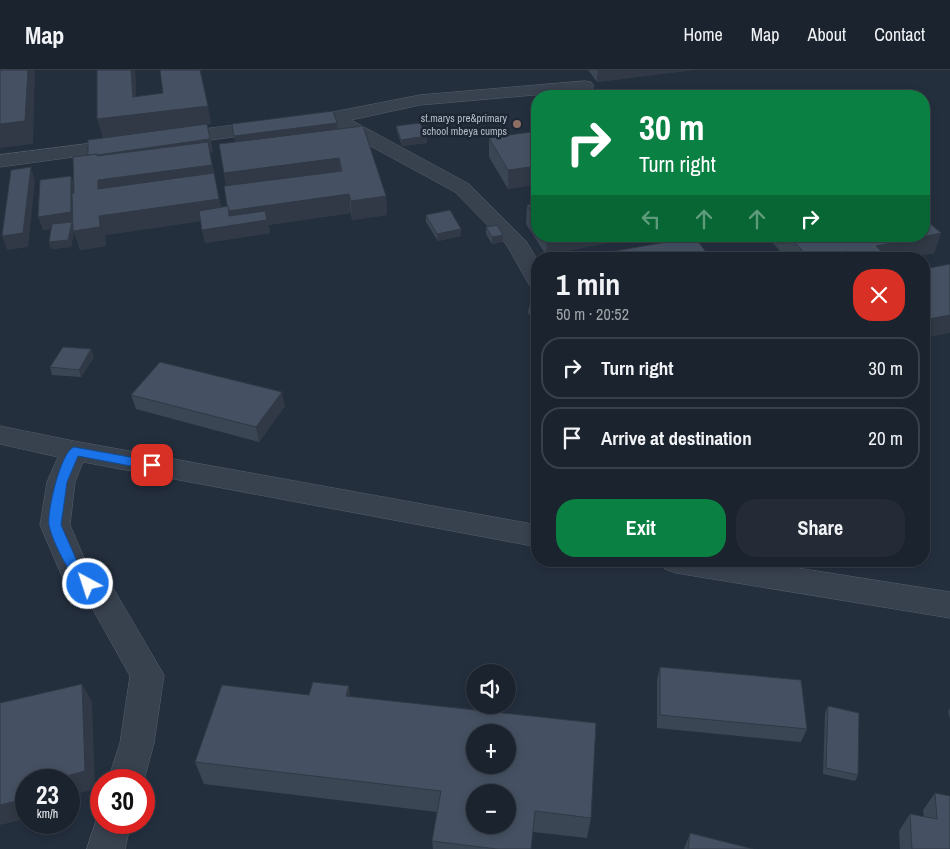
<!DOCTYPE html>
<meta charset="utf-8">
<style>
:root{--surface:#1b232e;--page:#242b36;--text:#f1f3f6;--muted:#a0a4aa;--line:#39404a;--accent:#0b8043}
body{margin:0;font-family:"Archivo Narrow",sans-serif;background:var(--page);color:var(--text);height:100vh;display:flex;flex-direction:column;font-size:19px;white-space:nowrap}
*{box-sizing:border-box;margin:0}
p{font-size:16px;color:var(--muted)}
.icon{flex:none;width:28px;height:28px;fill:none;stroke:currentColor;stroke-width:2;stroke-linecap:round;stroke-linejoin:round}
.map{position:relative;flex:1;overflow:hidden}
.panel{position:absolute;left:531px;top:182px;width:399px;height:315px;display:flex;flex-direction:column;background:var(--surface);border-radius:20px;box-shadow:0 2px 8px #0003,0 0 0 1px var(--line)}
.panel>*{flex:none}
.hud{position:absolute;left:531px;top:20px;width:399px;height:152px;border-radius:20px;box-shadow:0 2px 8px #0003,0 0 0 1px var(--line);background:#0b8043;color:#fff;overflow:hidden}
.buttons{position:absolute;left:466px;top:594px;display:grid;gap:10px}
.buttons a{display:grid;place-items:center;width:50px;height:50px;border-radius:50%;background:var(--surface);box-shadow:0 2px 8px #0003,0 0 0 1px var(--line);font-size:25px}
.speed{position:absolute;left:15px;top:699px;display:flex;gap:10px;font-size:25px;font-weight:700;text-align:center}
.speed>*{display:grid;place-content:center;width:65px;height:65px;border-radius:50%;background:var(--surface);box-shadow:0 2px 8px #0003,0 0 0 1px var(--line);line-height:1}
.speed small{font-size:12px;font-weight:400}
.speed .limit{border:8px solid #d22;background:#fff;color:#111}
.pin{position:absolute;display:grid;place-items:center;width:42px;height:42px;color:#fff;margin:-21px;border-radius:10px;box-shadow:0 2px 8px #0006}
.me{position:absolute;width:55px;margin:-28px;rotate:320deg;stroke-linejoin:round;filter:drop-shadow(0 0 4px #0008)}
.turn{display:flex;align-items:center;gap:18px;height:105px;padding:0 25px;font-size:22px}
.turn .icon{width:65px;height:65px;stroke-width:2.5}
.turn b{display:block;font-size:35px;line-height:42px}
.lanes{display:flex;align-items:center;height:48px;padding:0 25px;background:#0003;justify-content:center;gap:25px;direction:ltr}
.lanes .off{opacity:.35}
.round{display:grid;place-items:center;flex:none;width:52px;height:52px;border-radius:20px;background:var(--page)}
.head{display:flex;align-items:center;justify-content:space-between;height:85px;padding:0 25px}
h1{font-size:30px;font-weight:700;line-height:38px}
.button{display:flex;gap:10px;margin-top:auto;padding:10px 25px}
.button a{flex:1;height:58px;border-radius:20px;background:var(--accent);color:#fff;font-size:20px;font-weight:700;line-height:58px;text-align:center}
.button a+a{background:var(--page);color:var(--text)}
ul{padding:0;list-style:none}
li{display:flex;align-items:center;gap:15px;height:62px;margin:0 10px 8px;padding:0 15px;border:2px solid var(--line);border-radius:20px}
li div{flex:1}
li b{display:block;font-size:19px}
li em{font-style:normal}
header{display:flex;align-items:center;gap:30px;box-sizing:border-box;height:70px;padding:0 25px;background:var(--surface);border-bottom:1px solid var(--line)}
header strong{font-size:24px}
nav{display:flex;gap:28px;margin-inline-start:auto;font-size:18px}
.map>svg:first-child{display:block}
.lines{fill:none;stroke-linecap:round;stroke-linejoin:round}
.minor-casing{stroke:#565f6c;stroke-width:1}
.minor{fill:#38414e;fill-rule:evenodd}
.wall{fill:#3b4654}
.shaded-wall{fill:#303945}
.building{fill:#455162;stroke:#303945;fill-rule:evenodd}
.route{fill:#1a73e8;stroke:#114b97}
.education-dot{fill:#8d6e63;stroke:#1d2633;stroke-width:2}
.labels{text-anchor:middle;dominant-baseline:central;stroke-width:5;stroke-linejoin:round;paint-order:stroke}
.far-poi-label{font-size:11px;fill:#b4bcc9;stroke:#1d2633;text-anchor:end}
</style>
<header>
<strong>Map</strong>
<nav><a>Home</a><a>Map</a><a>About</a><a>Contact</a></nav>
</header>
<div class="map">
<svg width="950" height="779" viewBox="0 0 950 779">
<rect width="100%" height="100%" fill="#242f3e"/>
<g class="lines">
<g class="minor-casing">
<g id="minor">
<polygon points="585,11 591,12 594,16 591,20 420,35 351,50 469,114 526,171 538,191 538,218 530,216 506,174 455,122 330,54 173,75 166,73 163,69 166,65 173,63 333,42 420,25"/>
<polygon points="125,69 132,71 135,75 132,79 0,97 0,85"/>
<polygon points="0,356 74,371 538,455 538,477 83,392 75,412 70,455 87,495 113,518 164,605 154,673 144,710 108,710 120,673 130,606 91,536 64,511 40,455 47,412 58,387 0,374"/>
<polygon points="661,491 753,491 950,522 950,548 676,503 665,499"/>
<polygon points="100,739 101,752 131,752 125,779 87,779"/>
</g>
</g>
<use href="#minor" class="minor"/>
</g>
<g class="wall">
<polygon points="97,0 135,0 136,26 211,54 207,54 213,82 210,83 221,137 228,136 226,116 224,103 235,71 337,53 338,59 386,126 387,145 352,150 351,143 268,155 270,163 205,173 201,151 105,165 106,176 80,180 74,161 71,177 51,179 49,172 51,159 43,160 71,106 74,114 88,85 161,60 103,68"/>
<polygon points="588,0 693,0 597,12"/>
<polygon points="396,56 426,66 427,73 402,76 397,62"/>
<polygon points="538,61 538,114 508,119 489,87 489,68"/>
<polygon points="538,133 538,166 642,166 546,185 526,154 527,135"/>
<polygon points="426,145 461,159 461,166 438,171 426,152"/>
<polygon points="486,157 503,165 503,172 492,174 486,164"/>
<polygon points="941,163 934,183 903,189 787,189 771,171 772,166 924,166"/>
<polygon points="538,233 538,254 528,243 529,236"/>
<polygon points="94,287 81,307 52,305 50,297"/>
<polygon points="131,325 285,336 259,372 136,339"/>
<polygon points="660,597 807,659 801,672 657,658 657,610"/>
<polygon points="309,625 350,626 591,748 587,768 533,762 531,779 433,779 432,771 437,742 204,714 195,692"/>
<polygon points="828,636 858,705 855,711 823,704 825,643"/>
<polygon points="950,638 950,649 948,642"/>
<polygon points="935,723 950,779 900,779 899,761 910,744 924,747 923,740"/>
<polygon points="690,763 753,779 684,779"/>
</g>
<g class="shaded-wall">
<polygon points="28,0 35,0 33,74 0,78 0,54"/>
<polygon points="131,0 135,0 137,44 208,36 211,54 103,68 97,49 133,27"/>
<polygon points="598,0 693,0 597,12"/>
<polygon points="337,53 339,66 236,80 234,66"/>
<polygon points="426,66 427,73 402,76 401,70"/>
<polygon points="210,69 213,82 210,83 216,114 98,119 98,110 88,86"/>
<polygon points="339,88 341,107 227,122 224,103"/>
<polygon points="538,96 538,114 508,119 508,100"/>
<polygon points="31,97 35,111 28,177 7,180 2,166"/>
<polygon points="214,103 223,148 105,165 106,176 80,180 74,161 71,177 51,179 49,172 71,156 43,160 38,147 71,106 75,119 76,156 73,156 74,159 99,146"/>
<polygon points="349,124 351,143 268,155 270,163 205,173 202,160 228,136"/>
<polygon points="386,126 387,145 352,150 351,131"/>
<polygon points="461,159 461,166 438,171 437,164"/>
<polygon points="941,163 934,183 903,189 868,189 876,176"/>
<polygon points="503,165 503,172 492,174 492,167"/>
<polygon points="547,166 642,166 546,185"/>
<polygon points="848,181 846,189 809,189"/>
<polygon points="950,245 950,263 924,268 924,250"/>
<polygon points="91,279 94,287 81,307 79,300"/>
<polygon points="282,322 285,336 259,372 256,357"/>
<polygon points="82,614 92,632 95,719 69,726 69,710 52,710"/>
<polygon points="349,616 352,638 346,626"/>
<polygon points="25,717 26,717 26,749 0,755 0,735"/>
</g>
<g class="building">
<polygon points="0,0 28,0 25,51 0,54"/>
<polygon points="97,0 131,0 133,27 163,23 160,0 200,0 208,36 97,49"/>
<polygon points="333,41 337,53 234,66 232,54"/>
<polygon points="420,53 426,66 401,70 396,56"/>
<polygon points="207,54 210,69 97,85 97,84 88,85 88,70"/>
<polygon points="363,56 386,126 351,131 349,124 228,141 224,116 342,101 339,88 224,103 219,74"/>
<polygon points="538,61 538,96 508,100 489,68"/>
<polygon points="208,72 212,95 98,110 98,119 214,103 219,129 99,146 100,157 73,161 72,123 74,123 73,87 97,84 97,86"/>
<polygon points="31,97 23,163 2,166 11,100"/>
<polygon points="71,106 71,142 38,147 40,110"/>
<polygon points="538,133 538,151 527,135"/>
<polygon points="228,136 229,146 265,141 267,150 202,160 199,141"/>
<polygon points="450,140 461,159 437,164 426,145"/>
<polygon points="924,148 941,163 876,176 885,185 868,189 856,189 848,181 809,188 789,166 924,166"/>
<polygon points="72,152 68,170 49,172 52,154"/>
<polygon points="497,155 503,165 492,167 486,157"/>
<polygon points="695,167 711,189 569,189"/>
<polygon points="950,194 950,245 924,250 924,199"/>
<polygon points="538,233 538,246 529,236"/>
<polygon points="63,277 91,279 79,300 50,297"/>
<polygon points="160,292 282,322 256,357 131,325"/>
<polygon points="660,597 801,610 807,659 660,645"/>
<path d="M313 612 349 616 346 626 596 653 591 748 535 741 531 779H497L432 771 441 721 195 692 222 615 309 625ZM475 662H508V695H475ZM475 722H508V755H475Z"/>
<polygon points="82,614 85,701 52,710 26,710 26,717 25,717 25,729 0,735 0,633"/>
<polygon points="828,636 859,643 858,705 826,698"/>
<polygon points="935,723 950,726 950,779 912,779 910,744 937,749"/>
<polygon points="690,763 753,779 688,779"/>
</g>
<path class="route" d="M74 377 152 391 157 395 152 400 78 386 67 412 61 455 80 498 95 514 88 519C73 514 52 471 49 455 47 441 61 381 74 377Z"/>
<circle class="education-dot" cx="517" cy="54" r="5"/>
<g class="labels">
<g class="far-poi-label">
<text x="507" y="48">st.marys pre&amp;primary<tspan x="507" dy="13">school mbeya cumps</tspan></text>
</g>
</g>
</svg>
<div class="buttons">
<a><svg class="icon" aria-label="sound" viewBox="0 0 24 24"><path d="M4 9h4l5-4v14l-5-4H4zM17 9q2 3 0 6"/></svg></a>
<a>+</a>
<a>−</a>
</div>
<div class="speed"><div>23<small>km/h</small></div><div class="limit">30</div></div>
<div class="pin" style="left:152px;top:395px;background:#d93025"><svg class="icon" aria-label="arrive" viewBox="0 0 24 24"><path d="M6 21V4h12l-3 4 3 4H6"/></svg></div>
<svg class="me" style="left:88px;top:514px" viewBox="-20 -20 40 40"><circle r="17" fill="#1a73e8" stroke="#fff" stroke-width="3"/><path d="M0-11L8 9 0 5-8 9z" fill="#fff"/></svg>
<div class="hud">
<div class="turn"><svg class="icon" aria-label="right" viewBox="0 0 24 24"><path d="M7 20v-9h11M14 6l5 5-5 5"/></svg><div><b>30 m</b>Turn right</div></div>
<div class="lanes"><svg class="icon off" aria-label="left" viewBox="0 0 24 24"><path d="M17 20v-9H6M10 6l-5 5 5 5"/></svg><svg class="icon off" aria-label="ahead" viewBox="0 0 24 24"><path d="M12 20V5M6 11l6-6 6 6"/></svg><svg class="icon off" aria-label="ahead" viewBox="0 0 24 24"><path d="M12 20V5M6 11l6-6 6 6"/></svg><svg class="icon" aria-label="right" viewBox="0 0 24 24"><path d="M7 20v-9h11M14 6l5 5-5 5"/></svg></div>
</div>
<section class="panel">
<div class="head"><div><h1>1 min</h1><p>50 m · 20:52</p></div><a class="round" style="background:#d93025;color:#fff"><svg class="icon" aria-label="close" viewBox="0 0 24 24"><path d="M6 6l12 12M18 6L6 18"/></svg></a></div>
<ul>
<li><svg class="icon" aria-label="right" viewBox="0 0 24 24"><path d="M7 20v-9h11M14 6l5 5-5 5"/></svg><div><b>Turn right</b></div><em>30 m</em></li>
<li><svg class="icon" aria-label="arrive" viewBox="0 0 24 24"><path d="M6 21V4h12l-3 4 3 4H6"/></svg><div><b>Arrive at destination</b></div><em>20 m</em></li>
</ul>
<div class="button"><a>Exit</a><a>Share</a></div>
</section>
</div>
